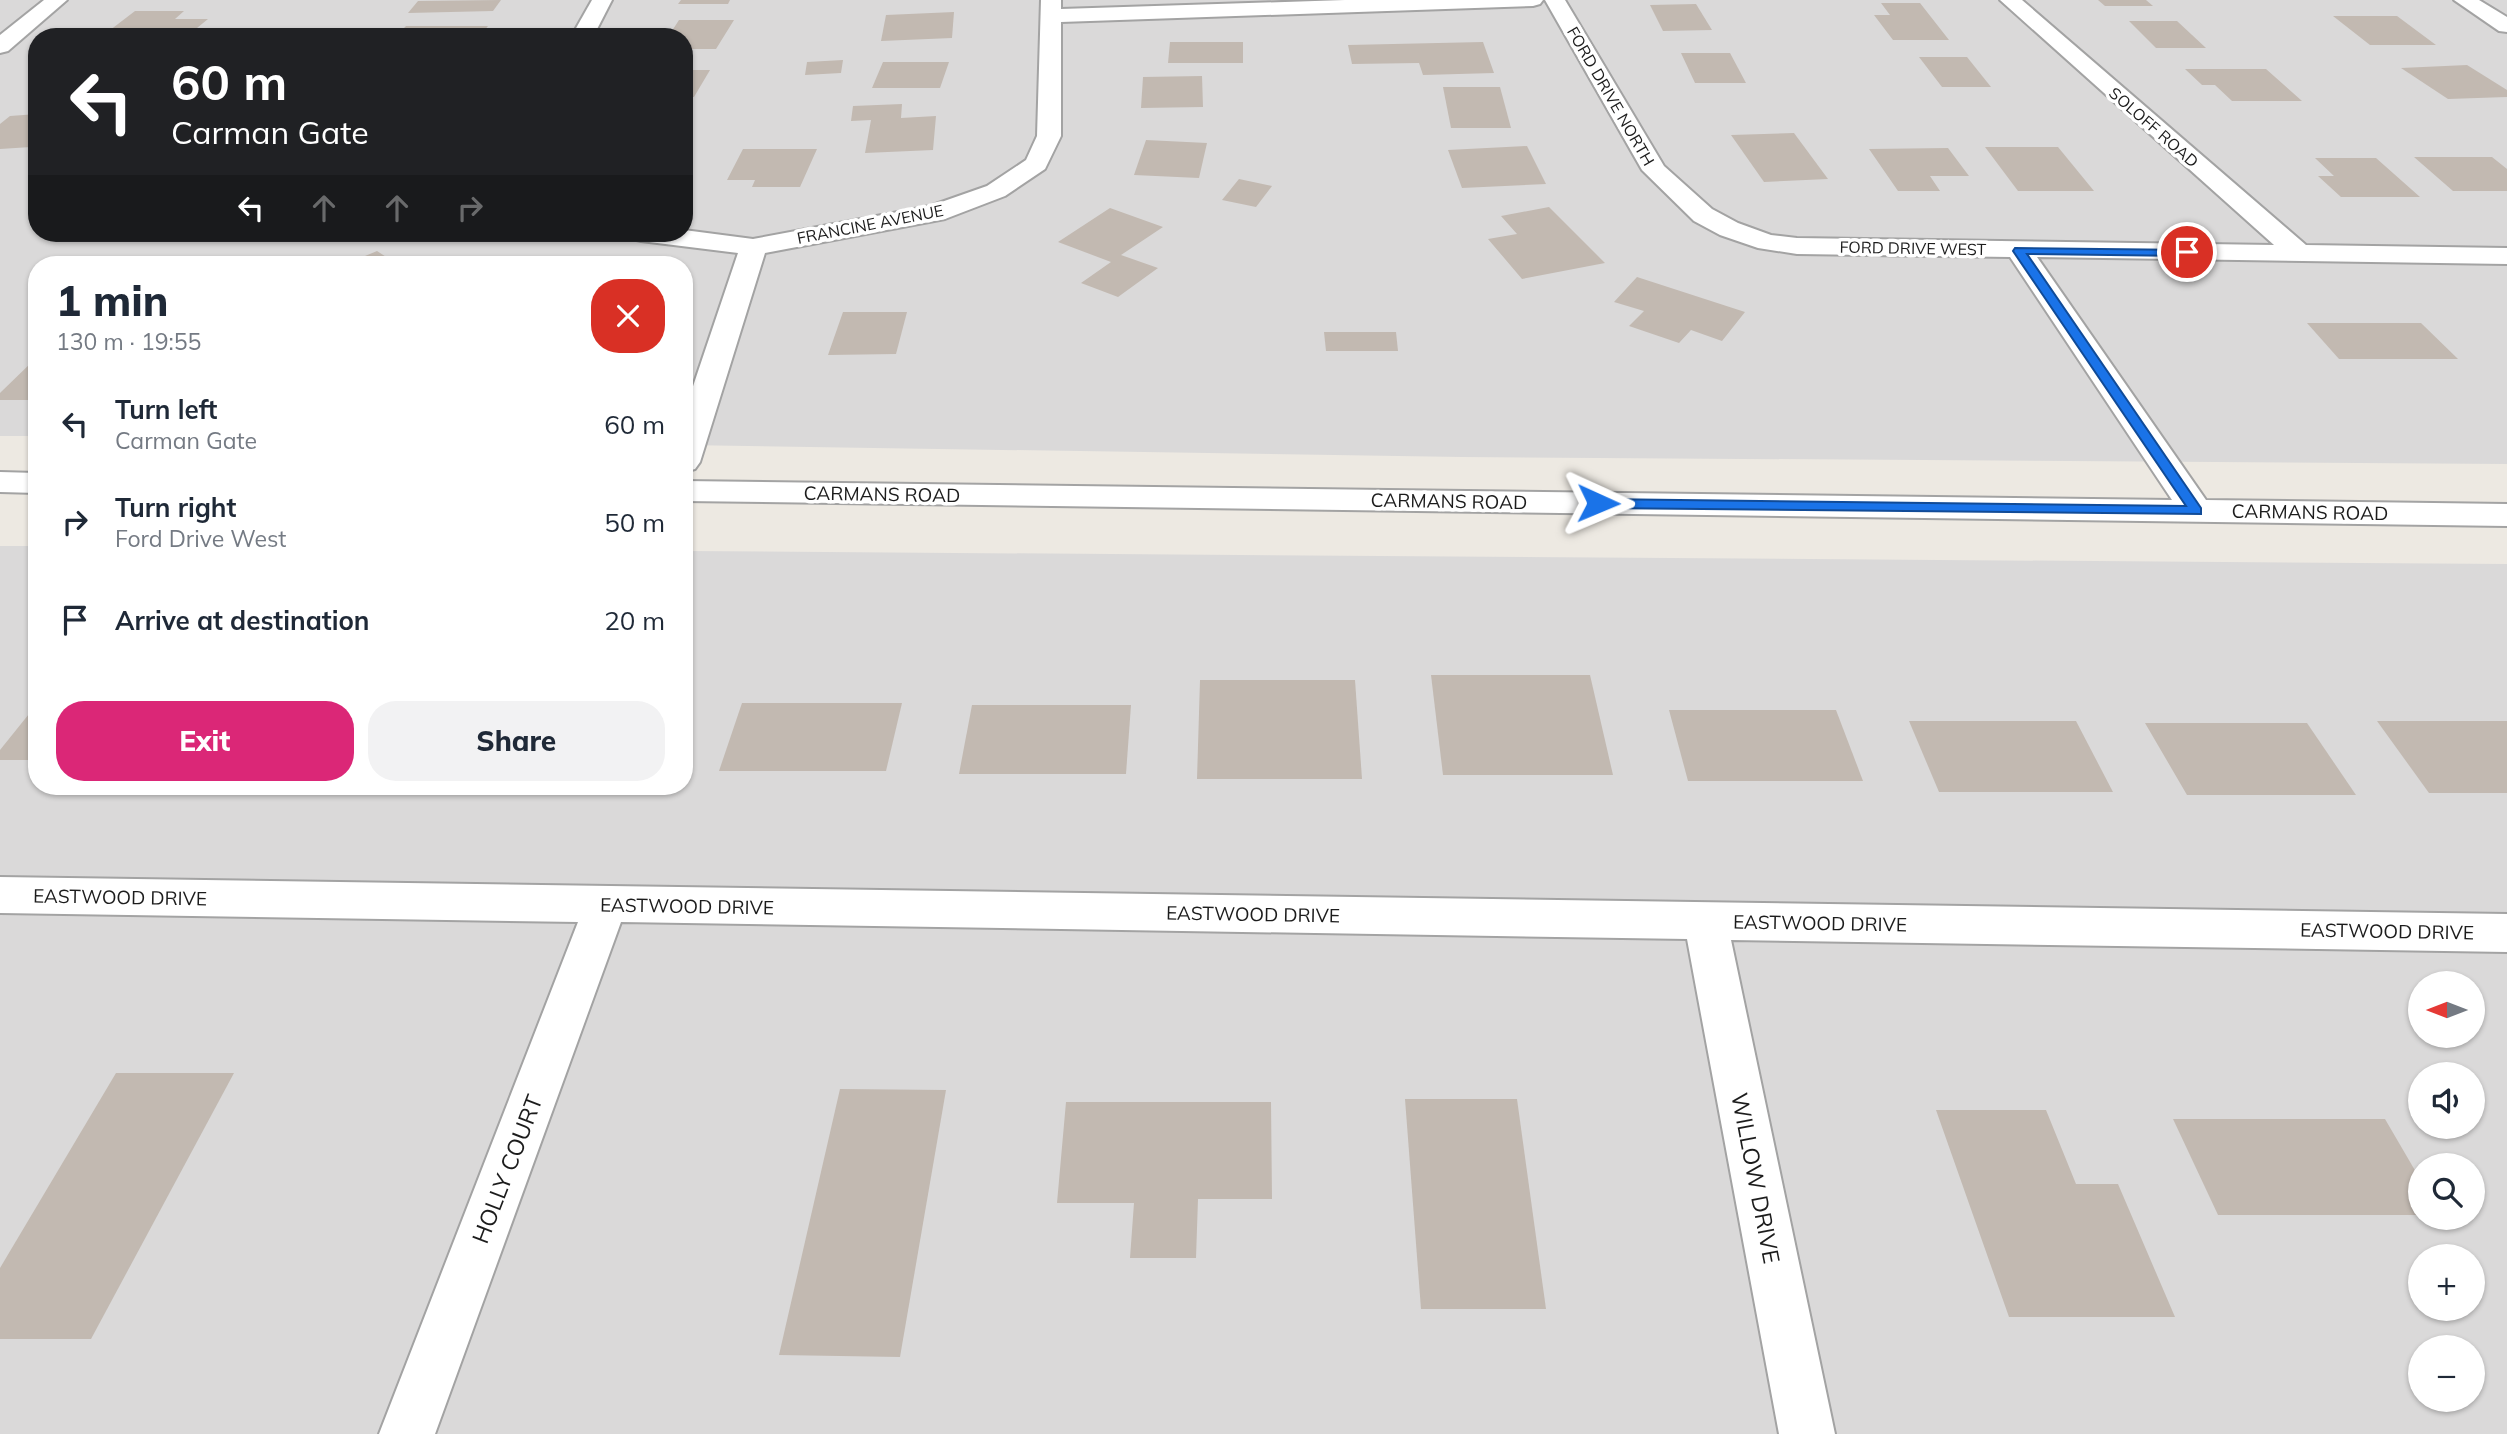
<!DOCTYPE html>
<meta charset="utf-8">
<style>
:root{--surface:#fff;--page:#f2f2f3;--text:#1f2937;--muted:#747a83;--accent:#db2777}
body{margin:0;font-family:Mulish,sans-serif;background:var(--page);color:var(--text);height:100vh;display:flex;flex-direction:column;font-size:26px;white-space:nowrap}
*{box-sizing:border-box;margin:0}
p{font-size:23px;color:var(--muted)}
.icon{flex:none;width:38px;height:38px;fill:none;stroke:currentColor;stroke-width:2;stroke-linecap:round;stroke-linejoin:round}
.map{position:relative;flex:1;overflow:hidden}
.details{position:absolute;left:28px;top:256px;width:665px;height:539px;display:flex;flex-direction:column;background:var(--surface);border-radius:28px;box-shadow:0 2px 5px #0004}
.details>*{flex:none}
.hud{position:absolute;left:28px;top:28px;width:665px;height:214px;border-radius:28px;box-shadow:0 2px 5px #0004;background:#202124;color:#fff;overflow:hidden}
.needle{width:46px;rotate:270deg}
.tools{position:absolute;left:2408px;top:971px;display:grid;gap:14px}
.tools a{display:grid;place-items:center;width:77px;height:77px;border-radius:50%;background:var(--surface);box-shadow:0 2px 5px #0004;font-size:35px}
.pin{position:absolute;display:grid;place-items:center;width:60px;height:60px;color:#fff;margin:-30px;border:4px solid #fff;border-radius:50%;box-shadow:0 2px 7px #0007}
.me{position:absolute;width:77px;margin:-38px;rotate:91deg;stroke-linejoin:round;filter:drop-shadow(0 0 5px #0008)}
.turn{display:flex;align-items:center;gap:24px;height:147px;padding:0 28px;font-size:32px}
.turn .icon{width:91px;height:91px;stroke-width:2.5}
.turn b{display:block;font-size:49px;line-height:60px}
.lanes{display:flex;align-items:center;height:66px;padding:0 28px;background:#0003;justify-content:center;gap:35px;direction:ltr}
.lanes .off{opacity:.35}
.round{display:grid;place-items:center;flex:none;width:74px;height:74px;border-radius:28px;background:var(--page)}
.overview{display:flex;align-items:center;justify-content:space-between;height:119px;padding:0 28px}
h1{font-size:42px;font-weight:800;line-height:52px}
.action{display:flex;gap:14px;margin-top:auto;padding:14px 28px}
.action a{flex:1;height:80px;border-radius:28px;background:var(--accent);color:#fff;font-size:28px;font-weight:800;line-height:80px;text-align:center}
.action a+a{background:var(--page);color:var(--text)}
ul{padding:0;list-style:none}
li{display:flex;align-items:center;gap:21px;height:98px;padding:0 28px}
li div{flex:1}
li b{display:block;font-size:26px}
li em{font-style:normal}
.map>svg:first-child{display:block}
.residential{fill:#dad9d9;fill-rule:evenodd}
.building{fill:#c2b9b1}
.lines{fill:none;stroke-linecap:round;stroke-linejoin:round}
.minor-casing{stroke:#a3a3a3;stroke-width:4}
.minor{fill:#fff;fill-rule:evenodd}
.route{fill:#1a73e8;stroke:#114b97;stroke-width:2}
.labels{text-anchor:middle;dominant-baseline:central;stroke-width:7;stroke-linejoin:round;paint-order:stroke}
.far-street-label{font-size:16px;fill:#1c1c1c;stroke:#fff}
.street-label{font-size:19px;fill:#1c1c1c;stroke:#fff}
.near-street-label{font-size:23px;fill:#1c1c1c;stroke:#fff}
</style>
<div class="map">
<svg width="2507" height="1434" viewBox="0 0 2507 1434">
<rect width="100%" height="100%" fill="#ede9e2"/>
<g class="residential">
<path d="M0 0H2507V464L1462 457 684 445V264H37V436H0ZM37 37H684V233H37Z"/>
<path d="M0 546H37V786H684V551L2507 564V1434H0ZM2420 984H2473V1036H2420ZM2420 1074H2473V1127H2420ZM2420 1166H2473V1218H2420ZM2420 1256H2473V1309H2420ZM2420 1348H2473V1400H2420Z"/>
</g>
<g class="building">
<polygon points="501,0 493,11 408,13 418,1"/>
<polygon points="681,0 730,0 728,4 678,4"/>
<polygon points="2098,0 2146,0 2153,6 2105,6"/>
<polygon points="1881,3 1920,3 1949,40 1893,40 1874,15 1890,15"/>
<polygon points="1696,4 1712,30 1663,31 1650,5"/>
<polygon points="135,11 184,11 175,19 208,19 186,37 101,37"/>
<polygon points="954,12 952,38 881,41 886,15"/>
<polygon points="2333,16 2397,16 2436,45 2370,45"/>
<polygon points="679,20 734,20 716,49 684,49 684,37 668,37"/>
<polygon points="2129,21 2177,21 2206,48 2156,48"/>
<polygon points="406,26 488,26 479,37 395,37"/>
<polygon points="1170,42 1243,42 1243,63 1168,63"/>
<polygon points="1483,42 1494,73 1423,75 1419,63 1352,64 1348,45"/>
<polygon points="1681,53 1730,53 1746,83 1695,83"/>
<polygon points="1919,57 1967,57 1991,87 1942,87"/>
<polygon points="843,60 841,73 805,75 807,62"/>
<polygon points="883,62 949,62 940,88 872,88"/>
<polygon points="2467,65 2507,90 2507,97 2448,99 2401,68"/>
<polygon points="2185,69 2266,69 2302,101 2232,101 2215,85 2202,85"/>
<polygon points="684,70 710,70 694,97 684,97"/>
<polygon points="1202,76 1203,107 1141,108 1143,77"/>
<polygon points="1443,87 1500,87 1511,128 1451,128"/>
<polygon points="902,104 901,118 936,116 933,150 865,153 871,120 851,121 853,106"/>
<polygon points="37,114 37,142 31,147 0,149 0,124 10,116"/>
<polygon points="1794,133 1828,179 1764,182 1731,135"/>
<polygon points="1146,140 1207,143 1199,178 1134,175"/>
<polygon points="1527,146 1546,184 1462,188 1448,150"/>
<polygon points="1985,147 2058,147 2094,191 2018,191"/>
<polygon points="1948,148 1969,176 1930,176 1940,191 1898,191 1869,149"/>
<polygon points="743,149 817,149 800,187 752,187 755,180 727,180"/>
<polygon points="2414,157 2492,157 2507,169 2507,191 2453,191"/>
<polygon points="2315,158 2376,158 2420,197 2341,197 2318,176 2334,176"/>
<polygon points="1239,179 1272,186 1256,207 1222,200"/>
<polygon points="1549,207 1605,263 1522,279 1488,239 1517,234 1501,216"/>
<polygon points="1110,208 1163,227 1121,255 1158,268 1118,297 1081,283 1111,262 1058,242"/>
<polygon points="377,251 397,264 346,264"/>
<polygon points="1637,277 1745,312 1722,341 1691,330 1679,343 1629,326 1644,311 1614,302"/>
<polygon points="843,312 907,312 896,354 828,355"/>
<polygon points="2307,323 2421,323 2458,359 2339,359"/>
<polygon points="1324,332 1396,332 1398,351 1326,351"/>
<polygon points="35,359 37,400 0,400 0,393"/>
<polygon points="1431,675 1590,675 1613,775 1443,775"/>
<polygon points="1200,680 1355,680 1362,779 1197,779"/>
<polygon points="742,703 902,703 886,771 719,771"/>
<polygon points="37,704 37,760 0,760 0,750"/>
<polygon points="972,705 1131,705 1126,774 959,774"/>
<polygon points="1669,710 1836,710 1863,781 1688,781"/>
<polygon points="1909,721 2076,721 2113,792 1939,792"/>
<polygon points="2377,721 2507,721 2507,793 2429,793"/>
<polygon points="2145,723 2307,723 2356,795 2187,795"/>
<polygon points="116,1073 234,1073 91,1339 0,1339 0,1268"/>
<polygon points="840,1089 946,1090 900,1357 779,1355"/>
<polygon points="1405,1099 1517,1099 1546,1309 1421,1309"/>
<polygon points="1066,1102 1271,1102 1272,1199 1198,1199 1196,1258 1130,1258 1134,1203 1057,1203"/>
<polygon points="1936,1110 2046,1110 2076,1184 2118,1184 2175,1317 2009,1317"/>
<polygon points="2173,1119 2385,1119 2420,1179 2420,1215 2218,1215"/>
</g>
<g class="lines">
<g class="minor-casing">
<g id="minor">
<polygon points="44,0 67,0 8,51 0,53 0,35"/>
<polygon points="592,0 612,0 593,37 571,37"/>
<polygon points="1041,0 1061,0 1061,9 1345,0 1543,0 1540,4 1533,6 1061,22 1061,136 1045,169 1005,196 945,219 765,253 700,462 695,469 684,472 684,413 738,253 641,241 632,239 628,233 684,233 684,230 753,239 930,206 987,186 1026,160 1037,136"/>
<polygon points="1545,0 1565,0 1664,166 1712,209 1738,223 1771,235 1797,238 2274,245 2000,0 2022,0 2306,245 2507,248 2507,264 2037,257 2206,500 2507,504 2507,526 684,501 684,481 2172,500 2010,257 1797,254 1758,248 1720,235 1694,221 1642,170"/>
<polygon points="2454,0 2479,0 2507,17 2507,32 2499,31"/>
<polygon points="0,472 37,473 37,493 0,492"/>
<polygon points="0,877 2507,914 2507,952 1731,940 1835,1434 1779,1434 1687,939 621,922 435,1434 379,1434 578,922 0,913"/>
</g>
</g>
<use href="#minor" class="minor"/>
</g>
<polygon class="route" points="2015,248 2191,250 2192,252 2187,256 2027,254 2201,508 2201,514 1598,508 1592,503 1598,499 2186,506 2013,251"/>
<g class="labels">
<g class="far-street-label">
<text transform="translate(1611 96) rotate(60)">FORD DRIVE NORTH</text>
<text transform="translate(2154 127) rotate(41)">SOLOFF ROAD</text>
<text transform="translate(870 224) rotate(-11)">FRANCINE AVENUE</text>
<text transform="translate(1913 248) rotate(1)">FORD DRIVE WEST</text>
</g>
<g class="street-label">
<text transform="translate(882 494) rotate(1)">CARMANS ROAD</text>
<text transform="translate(1449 501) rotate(1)">CARMANS ROAD</text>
<text transform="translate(2310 512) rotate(1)">CARMANS ROAD</text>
<text transform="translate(120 897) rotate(1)">EASTWOOD DRIVE</text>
<text transform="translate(687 906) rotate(1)">EASTWOOD DRIVE</text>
<text transform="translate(1253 914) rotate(1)">EASTWOOD DRIVE</text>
<text transform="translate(1820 923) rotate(1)">EASTWOOD DRIVE</text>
<text transform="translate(2387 931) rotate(1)">EASTWOOD DRIVE</text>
</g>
<g class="near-street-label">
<text transform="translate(507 1169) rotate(-69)">HOLLY COURT</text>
<text transform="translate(1756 1178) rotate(79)">WILLOW DRIVE</text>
</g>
</g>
</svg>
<div class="tools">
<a><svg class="needle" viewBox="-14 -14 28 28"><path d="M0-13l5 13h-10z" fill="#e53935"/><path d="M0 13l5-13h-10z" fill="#747a83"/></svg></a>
<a><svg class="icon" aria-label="sound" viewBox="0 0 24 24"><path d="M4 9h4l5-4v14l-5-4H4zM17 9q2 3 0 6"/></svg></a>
<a><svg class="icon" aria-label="search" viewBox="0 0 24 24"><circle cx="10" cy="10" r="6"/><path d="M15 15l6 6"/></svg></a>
<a>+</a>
<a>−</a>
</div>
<div class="pin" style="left:2187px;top:252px;background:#d93025"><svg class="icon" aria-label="arrive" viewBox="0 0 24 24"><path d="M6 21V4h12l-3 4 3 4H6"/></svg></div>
<svg class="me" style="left:1598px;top:503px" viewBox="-20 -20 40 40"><path d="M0-17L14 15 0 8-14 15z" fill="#1a73e8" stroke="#fff" stroke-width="4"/></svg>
<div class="hud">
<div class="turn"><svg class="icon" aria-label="left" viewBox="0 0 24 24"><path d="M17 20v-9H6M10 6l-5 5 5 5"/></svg><div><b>60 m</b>Carman Gate</div></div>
<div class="lanes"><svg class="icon" aria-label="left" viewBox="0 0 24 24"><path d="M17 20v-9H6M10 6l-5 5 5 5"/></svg><svg class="icon off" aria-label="ahead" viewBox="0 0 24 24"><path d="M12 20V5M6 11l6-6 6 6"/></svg><svg class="icon off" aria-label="ahead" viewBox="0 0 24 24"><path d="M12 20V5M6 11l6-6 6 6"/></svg><svg class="icon off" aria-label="right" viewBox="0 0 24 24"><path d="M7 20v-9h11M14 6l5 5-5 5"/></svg></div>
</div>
<section class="details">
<div class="overview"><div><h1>1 min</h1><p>130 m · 19:55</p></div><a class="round" style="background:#d93025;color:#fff"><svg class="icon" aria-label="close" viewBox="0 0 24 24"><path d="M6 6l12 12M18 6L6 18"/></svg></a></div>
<ul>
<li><svg class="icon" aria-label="left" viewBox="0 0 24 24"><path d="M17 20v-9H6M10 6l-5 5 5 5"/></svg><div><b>Turn left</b><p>Carman Gate</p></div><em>60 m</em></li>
<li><svg class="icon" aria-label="right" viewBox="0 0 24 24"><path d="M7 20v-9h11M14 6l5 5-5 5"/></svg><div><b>Turn right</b><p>Ford Drive West</p></div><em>50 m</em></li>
<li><svg class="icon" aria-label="arrive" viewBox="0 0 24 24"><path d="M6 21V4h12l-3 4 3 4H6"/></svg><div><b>Arrive at destination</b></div><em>20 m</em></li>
</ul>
<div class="action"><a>Exit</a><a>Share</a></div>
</section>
</div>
